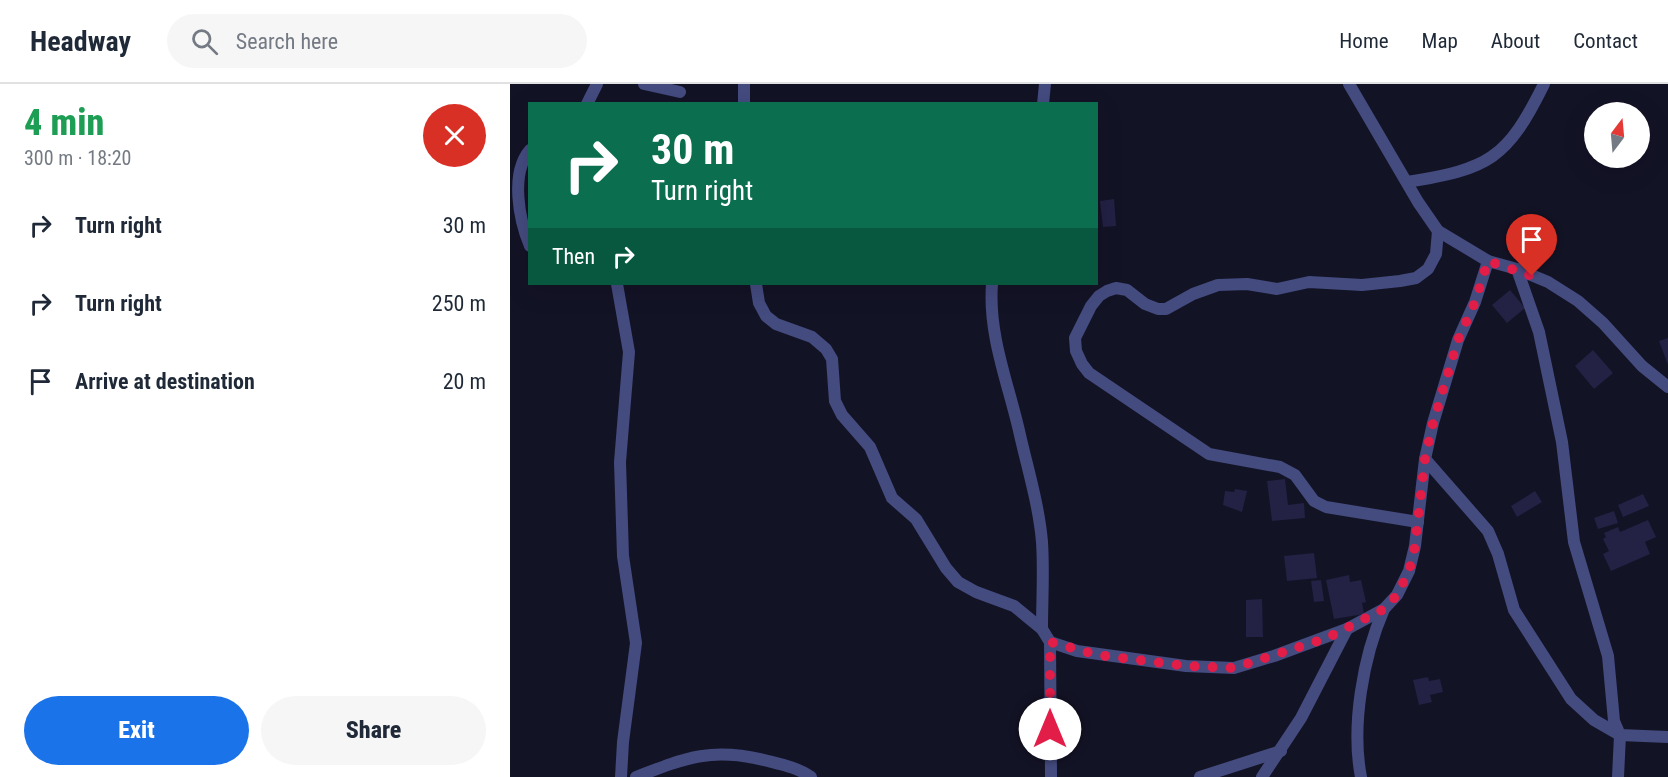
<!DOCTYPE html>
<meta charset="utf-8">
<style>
:root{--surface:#fff;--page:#f6f6f7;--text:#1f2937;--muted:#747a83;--line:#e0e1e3;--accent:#1a73e8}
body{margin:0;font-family:"Roboto Condensed",sans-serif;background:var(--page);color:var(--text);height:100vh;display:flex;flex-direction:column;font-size:22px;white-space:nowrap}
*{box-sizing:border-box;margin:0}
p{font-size:20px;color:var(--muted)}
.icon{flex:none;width:33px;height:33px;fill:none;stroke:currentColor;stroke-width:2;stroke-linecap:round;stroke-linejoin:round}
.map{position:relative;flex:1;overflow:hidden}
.side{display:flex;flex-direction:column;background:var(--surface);width:510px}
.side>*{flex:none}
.banner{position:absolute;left:18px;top:18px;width:570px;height:183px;border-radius:0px;box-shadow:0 6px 24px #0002;background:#0b6e4f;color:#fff;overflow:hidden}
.needle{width:39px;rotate:16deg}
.fabs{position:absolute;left:1074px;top:18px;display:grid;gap:12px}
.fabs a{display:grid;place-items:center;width:66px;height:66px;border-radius:50%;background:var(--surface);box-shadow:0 6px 24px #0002;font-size:30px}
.pin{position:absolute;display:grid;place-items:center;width:51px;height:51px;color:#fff;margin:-62px -26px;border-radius:50% 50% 50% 0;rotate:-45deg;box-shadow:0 0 6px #0007}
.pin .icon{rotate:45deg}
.me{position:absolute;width:66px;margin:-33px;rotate:0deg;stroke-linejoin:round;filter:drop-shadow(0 0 4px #0008)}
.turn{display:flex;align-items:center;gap:21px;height:126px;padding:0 24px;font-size:27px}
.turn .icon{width:78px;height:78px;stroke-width:2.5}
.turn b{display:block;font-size:42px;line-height:51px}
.then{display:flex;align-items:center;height:57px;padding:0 24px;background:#0003;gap:12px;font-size:22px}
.round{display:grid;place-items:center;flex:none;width:63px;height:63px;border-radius:32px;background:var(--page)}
.headline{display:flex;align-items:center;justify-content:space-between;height:102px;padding:0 24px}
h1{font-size:36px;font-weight:800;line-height:45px;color:#1e9e55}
.primary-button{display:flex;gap:12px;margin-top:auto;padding:12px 24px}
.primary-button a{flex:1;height:69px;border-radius:36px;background:var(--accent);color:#fff;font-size:24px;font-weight:800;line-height:69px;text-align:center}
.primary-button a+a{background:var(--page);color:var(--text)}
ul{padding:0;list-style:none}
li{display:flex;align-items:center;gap:18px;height:78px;padding:0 24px}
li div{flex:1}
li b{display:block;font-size:22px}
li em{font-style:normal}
header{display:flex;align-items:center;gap:36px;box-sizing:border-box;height:84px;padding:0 30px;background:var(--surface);border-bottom:2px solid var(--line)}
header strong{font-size:28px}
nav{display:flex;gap:33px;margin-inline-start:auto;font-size:21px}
.search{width:420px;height:54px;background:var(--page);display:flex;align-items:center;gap:15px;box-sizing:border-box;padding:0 21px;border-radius:33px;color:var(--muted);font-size:22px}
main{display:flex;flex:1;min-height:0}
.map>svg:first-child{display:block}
.building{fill:#232144}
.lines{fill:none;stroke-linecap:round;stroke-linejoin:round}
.minor{stroke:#444b7f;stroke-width:12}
.route{stroke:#e11d48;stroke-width:10;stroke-dasharray:0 18}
</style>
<header>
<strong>Headway</strong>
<div class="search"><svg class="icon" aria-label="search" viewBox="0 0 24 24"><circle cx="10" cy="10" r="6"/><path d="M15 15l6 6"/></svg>Search here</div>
<nav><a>Home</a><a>Map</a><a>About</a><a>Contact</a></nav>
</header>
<main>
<section class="side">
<div class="headline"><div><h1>4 min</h1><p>300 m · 18:20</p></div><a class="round" style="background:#d93025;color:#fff"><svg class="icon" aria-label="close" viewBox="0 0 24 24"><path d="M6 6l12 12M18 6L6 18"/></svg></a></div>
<ul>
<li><svg class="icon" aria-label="right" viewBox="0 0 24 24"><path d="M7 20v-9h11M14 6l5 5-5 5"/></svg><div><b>Turn right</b></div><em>30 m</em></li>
<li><svg class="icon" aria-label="right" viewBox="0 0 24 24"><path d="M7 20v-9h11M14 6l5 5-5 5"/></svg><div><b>Turn right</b></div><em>250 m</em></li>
<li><svg class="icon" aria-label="arrive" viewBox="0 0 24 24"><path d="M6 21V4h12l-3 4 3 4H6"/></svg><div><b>Arrive at destination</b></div><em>20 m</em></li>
</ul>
<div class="primary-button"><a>Exit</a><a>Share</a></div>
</section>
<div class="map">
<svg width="1158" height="693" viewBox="0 0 1158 693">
<rect width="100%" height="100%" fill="#131326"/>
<g class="building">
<polygon points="604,115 606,142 593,143 590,117"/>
<polygon points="1000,206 1015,224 997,239 982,221"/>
<polygon points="1158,254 1158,281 1149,257"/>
<polygon points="1083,266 1103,289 1084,305 1065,282"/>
<polygon points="775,395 778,421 794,419 795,434 762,437 757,397"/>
<polygon points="725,405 737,407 732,428 713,421 715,407 724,408"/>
<polygon points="1025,407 1032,418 1007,433 1001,422"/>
<polygon points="1133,410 1139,422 1113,433 1108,421"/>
<polygon points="1104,427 1108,439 1088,445 1084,434"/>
<polygon points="1138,436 1146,453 1135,458 1140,470 1101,487 1093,470 1099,467 1093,455 1096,453 1094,449 1108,443 1110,448"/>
<polygon points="804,469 807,494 777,497 774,472"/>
<polygon points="839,491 840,498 851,496 856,518 852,519 854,530 824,535 816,496"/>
<polygon points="811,496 814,517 804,518 801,497"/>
<polygon points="752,515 753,553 736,553 736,516"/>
<polygon points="918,593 919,597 930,595 933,608 920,611 922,618 909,621 903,596"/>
</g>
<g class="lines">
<g class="minor">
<polyline points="134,0 170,8"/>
<polyline points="234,0 234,20"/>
<polyline points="839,0 908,118 928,147 978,177 1007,185 1038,198 1068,217 1093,239 1132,282 1158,303"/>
<polyline points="77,20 87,0"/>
<polyline points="533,20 535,0"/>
<path d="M20 66C0 89 9 136 20 162"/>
<path d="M897 98C979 85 997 75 1034 0"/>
<polyline points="1007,185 1029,248 1052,358 1064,458 1098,572 1104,637 1110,651 1108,693"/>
<polyline points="107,200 119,268 110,378 113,472 126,559 113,658 111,693"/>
<polyline points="246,200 249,219 256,232 266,240 302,253 316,265 322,275 325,317 332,331 360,363 382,414 406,435 436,484 448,498 466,508 504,522 532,545 540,558 567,567 676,582 724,584 764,572 837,545 874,525 887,511 899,487 905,462 915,375 923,339 948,256 965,218 978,177"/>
<path d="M482 200C478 252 499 301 510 351 518 386 529 422 532 458 534 487 532 516 532 545"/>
<polyline points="915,375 978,447 988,470 1004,526 1061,615 1084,636 1110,651 1158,653"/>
<polyline points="908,438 816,423 804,417 785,391 770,383 699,370 579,289 572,280 566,267 565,254 581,222 589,212 597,207 606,204 617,206 635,220 648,225 656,225 683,210 708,201 737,200 767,205 799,198 852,201 890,197 906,194 918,185 926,170 928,147"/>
<polyline points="540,558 541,693"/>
<path d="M126 693C177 673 203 663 258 677 274 681 288 684 301 693"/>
<polyline points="690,693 771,667"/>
<polyline points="752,693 791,634 837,545"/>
<path d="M851 693C841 642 853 573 874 525"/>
</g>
</g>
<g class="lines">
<polyline class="route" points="540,645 540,558 588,571 676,582 724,584 817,554 874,525 887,511 899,487 905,462 915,375 923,339 948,256 965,218 978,177 1022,192"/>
</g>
</svg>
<div class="fabs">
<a><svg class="needle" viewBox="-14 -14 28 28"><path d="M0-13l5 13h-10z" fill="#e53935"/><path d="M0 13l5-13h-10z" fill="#747a83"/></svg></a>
</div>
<div class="pin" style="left:1022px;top:192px;background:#d93025"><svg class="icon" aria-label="arrive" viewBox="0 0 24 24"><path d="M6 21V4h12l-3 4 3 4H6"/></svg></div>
<svg class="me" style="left:540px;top:645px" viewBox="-20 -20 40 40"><circle r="19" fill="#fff"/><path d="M0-13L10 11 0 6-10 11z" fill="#e11d48"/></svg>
<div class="banner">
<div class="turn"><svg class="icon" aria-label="right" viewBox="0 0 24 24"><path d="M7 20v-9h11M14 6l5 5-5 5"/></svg><div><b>30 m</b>Turn right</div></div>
<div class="then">Then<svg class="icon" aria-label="right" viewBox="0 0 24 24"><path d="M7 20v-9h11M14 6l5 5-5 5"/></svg></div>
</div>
</div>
</main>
